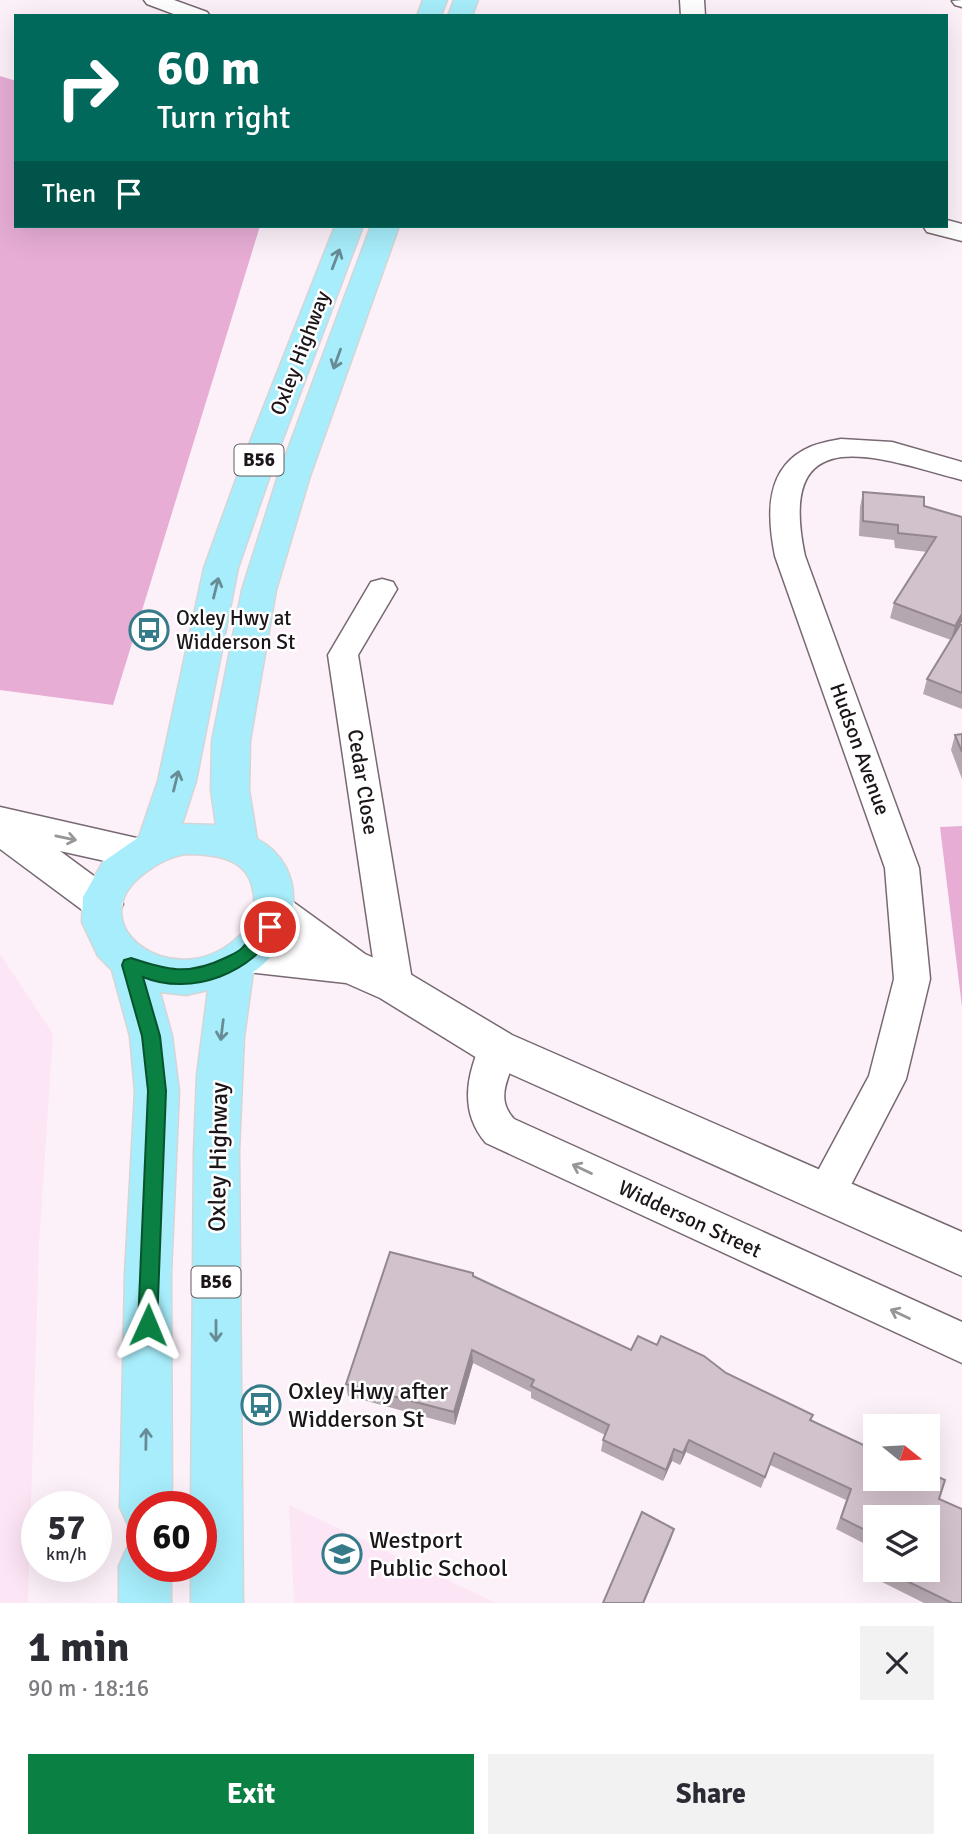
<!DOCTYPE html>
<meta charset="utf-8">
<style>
:root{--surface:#fff;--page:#f2f2f3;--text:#2b2b33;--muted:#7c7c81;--accent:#0b8043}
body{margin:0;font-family:Signika,sans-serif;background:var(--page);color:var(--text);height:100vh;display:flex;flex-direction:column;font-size:26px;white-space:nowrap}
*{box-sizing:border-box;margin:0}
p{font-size:23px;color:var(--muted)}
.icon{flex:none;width:38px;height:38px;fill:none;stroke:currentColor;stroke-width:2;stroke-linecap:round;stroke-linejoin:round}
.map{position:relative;height:1603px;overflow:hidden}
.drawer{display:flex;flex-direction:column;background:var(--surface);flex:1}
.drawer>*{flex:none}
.guide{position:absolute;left:14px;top:14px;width:934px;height:214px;border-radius:0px;box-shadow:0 7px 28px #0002;background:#00695c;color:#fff;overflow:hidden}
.needle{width:46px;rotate:108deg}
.buttons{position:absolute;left:863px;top:1414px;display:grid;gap:14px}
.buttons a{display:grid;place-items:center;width:77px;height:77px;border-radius:0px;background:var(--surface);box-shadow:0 7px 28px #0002;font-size:35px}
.speed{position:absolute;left:21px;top:1491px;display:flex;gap:14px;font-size:35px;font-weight:700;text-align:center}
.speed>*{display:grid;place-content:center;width:91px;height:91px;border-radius:50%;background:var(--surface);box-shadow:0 7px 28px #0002;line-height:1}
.speed small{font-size:18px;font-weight:400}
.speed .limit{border:10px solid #d22;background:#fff;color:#111}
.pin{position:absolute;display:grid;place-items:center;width:60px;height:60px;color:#fff;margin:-30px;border:4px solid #fff;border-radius:50%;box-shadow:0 2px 7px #0007}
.me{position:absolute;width:77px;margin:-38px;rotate:1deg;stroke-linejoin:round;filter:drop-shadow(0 0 5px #0008)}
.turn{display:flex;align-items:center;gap:24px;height:147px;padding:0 28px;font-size:32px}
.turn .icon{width:91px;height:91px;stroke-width:2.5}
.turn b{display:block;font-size:49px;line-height:60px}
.then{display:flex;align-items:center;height:66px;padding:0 28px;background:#0003;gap:14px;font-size:26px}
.round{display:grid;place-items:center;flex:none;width:74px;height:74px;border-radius:0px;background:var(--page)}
.overview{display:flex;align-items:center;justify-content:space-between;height:119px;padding:0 28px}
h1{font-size:42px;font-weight:700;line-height:52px}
.cta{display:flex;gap:14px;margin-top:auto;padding:14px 28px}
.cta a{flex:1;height:80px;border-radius:0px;background:var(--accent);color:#fff;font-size:28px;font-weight:700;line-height:80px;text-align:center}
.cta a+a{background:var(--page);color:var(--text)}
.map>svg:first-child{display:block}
.built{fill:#fce5f5}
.green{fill:#e7add5}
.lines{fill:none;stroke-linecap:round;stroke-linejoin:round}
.minor-casing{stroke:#776972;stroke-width:3}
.tertiary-casing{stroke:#776972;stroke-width:3}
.primary-casing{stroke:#d6d5d6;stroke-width:3}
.minor{fill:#fff;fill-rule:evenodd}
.tertiary{fill:#fff;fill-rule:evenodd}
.primary{fill:#a7edfb;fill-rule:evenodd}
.wall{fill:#b5a7af;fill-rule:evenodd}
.shaded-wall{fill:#93888f}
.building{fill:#d2c2cc;stroke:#93888f;stroke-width:2}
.oneway{stroke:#688c96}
.oneway2{stroke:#999698}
.route{fill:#0b8043;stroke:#07532c;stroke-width:2}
.labels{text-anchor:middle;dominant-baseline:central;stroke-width:5;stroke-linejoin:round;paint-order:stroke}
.shield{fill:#fff;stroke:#605c5f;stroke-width:2}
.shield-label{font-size:19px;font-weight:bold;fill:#1c161a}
.street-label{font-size:21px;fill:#1c161a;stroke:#fff}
.poi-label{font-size:21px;fill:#1c161a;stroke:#fff;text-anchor:start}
.near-street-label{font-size:24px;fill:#1c161a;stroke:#fff}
.near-poi-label{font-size:24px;fill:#1c161a;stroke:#fff;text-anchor:start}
</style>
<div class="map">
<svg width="962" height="1603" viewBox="0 0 962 1603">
<rect width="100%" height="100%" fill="#fdf1f9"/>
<g class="built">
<polygon points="0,954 53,1034 39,1245 28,1603 0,1603"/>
<polygon points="289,1505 496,1603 294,1603"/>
</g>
<g class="green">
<polygon points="0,76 16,81 16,226 260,226 113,705 0,690"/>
<polygon points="962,826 962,1007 940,827"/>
</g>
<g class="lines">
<g class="minor-casing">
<g id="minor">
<polygon points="144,0 174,0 207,12 210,16 179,16 147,4"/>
<polygon points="962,0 962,7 955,5 952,1"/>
<path d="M841 439 892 442 962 462V480C878 458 775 416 805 556L919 868 930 979 906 1079 840 1206 826 1211 812 1206 806 1193 869 1076 894 979 885 868 775 556C767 516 764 467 810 447 819 443 831 441 841 439Z"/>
<polygon points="382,579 393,582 397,589 358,655 413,986 408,997 395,1001 382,997 377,986 328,655 371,582"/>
<path d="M497 1032 510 1037C512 1040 515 1043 515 1047 518 1069 490 1093 514 1119L962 1322V1363L486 1143C458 1111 467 1072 484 1037Z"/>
</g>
</g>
<g class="tertiary-casing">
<g id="tertiary">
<polygon points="680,0 704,0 705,16 681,16"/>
<polygon points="947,220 962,224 962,241 927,232 923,226 947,226"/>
<polygon points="0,807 141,839 155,843 161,854 155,865 141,869 60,851 117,893 123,904 117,915 103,920 89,915 0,849"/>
<polygon points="275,895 289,899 365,954 410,974 512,1035 962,1232 962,1276 482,1061 380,998 346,983 247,972 232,967 226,955 232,943 247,938 287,942 261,923 255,911 261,899"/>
</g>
</g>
<g class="primary-casing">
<g id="primary">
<polygon points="423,0 447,0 441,16 417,16"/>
<polygon points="454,0 478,0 472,16 448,16"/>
<path d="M335 226H363L278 452 238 568 196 781 182 824 216 825 211 790 212 741 242 590 278 476 371 226H399L310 476 276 590 250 741 249 790 257 839C312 868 299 942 253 972L244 1037 239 1151 243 1603H191V1566H201V1507H191L194 1151 197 1075 208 990 186 995 160 992 172 1036 179 1091 171 1274 172 1507H142V1531L128 1525 120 1507 125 1274 135 1091 130 1036 112 970 98 956 82 922 83 897 103 862 139 837 158 781 204 568 246 452ZM185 854C210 854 245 856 252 886 258 906 252 926 236 939 173 995 79 925 142 875 156 864 167 858 185 854Z"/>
<polygon points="142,1541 142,1566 171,1566 171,1603 119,1603 119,1566 127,1548"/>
</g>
</g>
<use href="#minor" class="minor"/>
<use href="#tertiary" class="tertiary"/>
<use href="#primary" class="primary"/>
</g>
<g class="wall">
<polygon points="863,492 924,506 962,517 962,622 951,640 890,618 894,603 927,552 895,548 894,540 859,536 860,507"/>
<polygon points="962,625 962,709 923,694 927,679"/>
<polygon points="962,734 962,779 951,750 955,735"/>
<path d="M473 1276 631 1350 657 1345 726 1373 813 1415 811 1421 939 1499 962 1603H924L866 1574 875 1549 836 1529 846 1500 770 1465 761 1488 686 1452 680 1465 672 1461 663 1481 601 1451 603 1440 605 1435 531 1398V1392L473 1363 455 1425 348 1396 346 1384ZM875 1517 928 1570H875Z"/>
</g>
<g class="shaded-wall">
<polygon points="962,614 962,622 951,640 955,626"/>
<polygon points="472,1350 473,1363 455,1425 454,1412"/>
<polygon points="689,1440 686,1452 680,1465 683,1453"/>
<polygon points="674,1449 672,1461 663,1481 666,1470"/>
<polygon points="674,1529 671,1539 644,1603 643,1603"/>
</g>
<g class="building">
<polygon points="863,492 924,497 924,506 962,517 962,614 955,626 894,603 936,537 898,533 898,525 863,521"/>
<polygon points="960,625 962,625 962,693 927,679"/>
<polygon points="962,734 962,752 955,735"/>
<polygon points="390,1252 473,1273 473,1276 631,1350 638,1336 657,1345 661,1336 704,1356 726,1373 813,1415 810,1420 874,1450 875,1448 875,1479 928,1479 928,1472 945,1480 939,1499 962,1509 962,1603 952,1603 884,1570 928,1570 928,1517 875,1517 875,1535 841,1518 851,1489 774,1453 765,1477 689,1440 683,1453 674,1449 666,1470 603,1440 609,1425 531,1386 534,1380 472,1350 454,1412 346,1384"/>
<polygon points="642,1512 674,1529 643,1603 603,1603"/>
<polygon points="875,1553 875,1565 871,1563"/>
</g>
<defs><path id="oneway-shaft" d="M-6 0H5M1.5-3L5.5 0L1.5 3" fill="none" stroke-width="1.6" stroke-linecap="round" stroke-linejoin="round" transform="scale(1.75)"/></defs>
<g class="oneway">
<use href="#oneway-shaft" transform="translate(336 259) rotate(-69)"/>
<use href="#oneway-shaft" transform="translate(337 359) rotate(110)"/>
<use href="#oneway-shaft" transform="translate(216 588) rotate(-76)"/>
<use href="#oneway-shaft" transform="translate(176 781) rotate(-76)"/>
<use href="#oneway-shaft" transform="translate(222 1030) rotate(97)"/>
<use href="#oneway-shaft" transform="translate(216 1331) rotate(90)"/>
<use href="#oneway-shaft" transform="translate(146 1439) rotate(-89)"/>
</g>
<g class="oneway2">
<use href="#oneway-shaft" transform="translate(66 838) rotate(12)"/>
<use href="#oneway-shaft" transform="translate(582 1169) rotate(-155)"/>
<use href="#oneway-shaft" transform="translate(900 1314) rotate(-155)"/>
</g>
<path class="route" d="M270 920 275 922 278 927C254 973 191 997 143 977L160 1036 166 1091 157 1325 155 1332 148 1335 141 1332 138 1325 148 1091 142 1036 122 965 124 960 131 958C167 970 188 976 225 958 231 955 239 952 243 947 252 938 258 924 270 920Z"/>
<defs>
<g id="bus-ring" transform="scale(2.0125)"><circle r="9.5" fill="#fff" stroke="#367b89" stroke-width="1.5"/><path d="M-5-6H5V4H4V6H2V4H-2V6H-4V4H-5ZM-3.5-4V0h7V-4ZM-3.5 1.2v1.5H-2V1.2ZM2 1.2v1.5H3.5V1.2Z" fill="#367b89"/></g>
<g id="school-ring" transform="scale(2.0125)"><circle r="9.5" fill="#fff" stroke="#367b89" stroke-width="1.5"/><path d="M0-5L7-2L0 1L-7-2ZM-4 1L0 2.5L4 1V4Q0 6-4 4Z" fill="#367b89"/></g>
</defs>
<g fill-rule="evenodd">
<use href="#bus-ring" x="149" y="630"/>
<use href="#bus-ring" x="261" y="1405"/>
<use href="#school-ring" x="342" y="1554"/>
</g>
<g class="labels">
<g class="shield">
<rect x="234.5" y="444.5" width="49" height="31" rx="5"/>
<rect x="191.5" y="1266.5" width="49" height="31" rx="5"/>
</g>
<g class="shield-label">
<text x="259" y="460">B56</text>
<text x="216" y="1282">B56</text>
</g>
<g class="street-label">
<text transform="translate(300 353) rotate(-69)">Oxley Highway</text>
<text transform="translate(860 749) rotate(70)">Hudson Avenue</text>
<text transform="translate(363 782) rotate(81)">Cedar Close</text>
<text transform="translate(690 1219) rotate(25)">Widderson Street</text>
</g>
<g class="poi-label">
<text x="176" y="618">Oxley Hwy at<tspan x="176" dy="24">Widderson St</tspan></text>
</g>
<g class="near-street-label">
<text transform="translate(218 1157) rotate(-89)">Oxley Highway</text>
</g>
<g class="near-poi-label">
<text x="288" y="1391">Oxley Hwy after<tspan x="288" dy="28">Widderson St</tspan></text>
<text x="369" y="1540">Westport<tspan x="369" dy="28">Public School</tspan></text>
</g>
</g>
</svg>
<div class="buttons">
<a><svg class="needle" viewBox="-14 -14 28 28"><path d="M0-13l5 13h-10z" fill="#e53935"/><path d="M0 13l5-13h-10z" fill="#7c7c81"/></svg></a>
<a><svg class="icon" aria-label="layers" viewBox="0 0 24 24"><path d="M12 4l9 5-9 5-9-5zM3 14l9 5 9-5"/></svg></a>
</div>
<div class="speed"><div>57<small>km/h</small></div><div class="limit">60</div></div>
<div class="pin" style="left:270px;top:927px;background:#d93025"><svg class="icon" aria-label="arrive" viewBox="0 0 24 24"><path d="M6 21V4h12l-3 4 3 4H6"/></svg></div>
<svg class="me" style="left:148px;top:1325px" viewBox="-20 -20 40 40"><path d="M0-17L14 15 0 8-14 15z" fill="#0b8043" stroke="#fff" stroke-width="4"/></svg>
<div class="guide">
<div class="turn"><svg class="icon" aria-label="right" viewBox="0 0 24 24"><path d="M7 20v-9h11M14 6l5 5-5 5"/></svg><div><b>60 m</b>Turn right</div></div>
<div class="then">Then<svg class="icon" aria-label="arrive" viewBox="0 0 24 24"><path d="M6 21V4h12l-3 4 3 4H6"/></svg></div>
</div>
</div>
<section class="drawer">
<div class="overview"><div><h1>1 min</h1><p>90 m · 18:16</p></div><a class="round"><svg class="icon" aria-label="close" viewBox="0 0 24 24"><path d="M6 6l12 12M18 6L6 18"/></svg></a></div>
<div class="cta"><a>Exit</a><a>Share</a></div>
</section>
